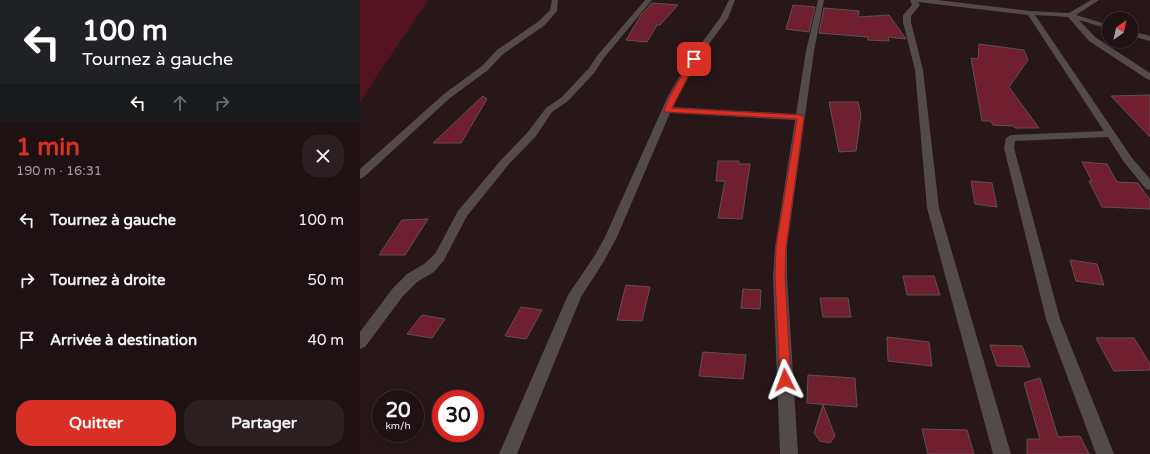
<!DOCTYPE html>
<html lang="fr">
<meta charset="utf-8">
<style>
:root{--surface:#1e1113;--page:#2b1f21;--text:#f1f3f6;--muted:#a19da0;--line:#3c3133;--accent:#d93025}
body{margin:0;font-family:"Varela Round",sans-serif;background:var(--page);color:var(--text);height:100vh;display:flex;flex-direction:column;font-size:15px;white-space:nowrap}
*{box-sizing:border-box;margin:0}
p{font-size:13px;color:var(--muted)}
.icon{flex:none;width:22px;height:22px;fill:none;stroke:currentColor;stroke-width:2;stroke-linecap:round;stroke-linejoin:round}
.map{position:relative;flex:1;overflow:hidden}
.drawer{display:flex;flex-direction:column;background:var(--surface);width:360px}
.drawer>*{flex:none}
.banner{background:#202124;color:#fff;overflow:hidden}
.needle{width:26px;rotate:33deg}
.buttons{position:absolute;left:742px;top:12px;display:grid;gap:8px}
.buttons a{display:grid;place-items:center;width:36px;height:36px;border-radius:50%;background:var(--surface);box-shadow:0 2px 6px #0003,0 0 0 1px var(--line);font-size:20px}
.speed{position:absolute;left:12px;top:390px;display:flex;gap:8px;font-size:20px;font-weight:700;text-align:center}
.speed>*{display:grid;place-content:center;width:52px;height:52px;border-radius:50%;background:var(--surface);box-shadow:0 2px 6px #0003,0 0 0 1px var(--line);line-height:1}
.speed small{font-size:10px;font-weight:400}
.speed .limit{border:6px solid #d22;background:#fff;color:#111}
.pin{position:absolute;display:grid;place-items:center;width:34px;height:34px;color:#fff;margin:-17px;border-radius:8px;box-shadow:0 2px 6px #0006}
.me{position:absolute;width:44px;margin:-22px;rotate:357deg;stroke-linejoin:round;filter:drop-shadow(0 0 3px #0008)}
.turn{display:flex;align-items:center;gap:14px;height:84px;padding:0 16px;font-size:18px}
.turn .icon{width:52px;height:52px;stroke-width:2.5}
.turn b{display:block;font-size:28px;line-height:34px}
.lanes{display:flex;align-items:center;height:38px;padding:0 16px;background:#0003;justify-content:center;gap:20px;direction:ltr}
.lanes .off{opacity:.35}
.round{display:grid;place-items:center;flex:none;width:42px;height:42px;border-radius:16px;background:var(--page)}
.head{display:flex;align-items:center;justify-content:space-between;height:68px;padding:0 16px}
h1{font-size:24px;font-weight:700;line-height:30px;color:var(--accent)}
.cta{display:flex;gap:8px;margin-top:auto;padding:8px 16px}
.cta a{flex:1;height:46px;border-radius:16px;background:var(--accent);color:#fff;font-size:16px;font-weight:700;line-height:46px;text-align:center}
.cta a+a{background:var(--page);color:var(--text)}
ul{padding:0;list-style:none}
li{display:flex;align-items:center;gap:12px;height:60px;padding:0 16px}
li div{flex:1}
li b{display:block;font-size:15px}
li em{font-style:normal}
main{display:flex;flex:1;min-height:0}
.map>svg:first-child{display:block}
.green{fill:#551321}
.building{fill:#701f30;stroke:#634f51}
.lines{fill:none;stroke-linecap:round;stroke-linejoin:round}
.minor{fill:#534a4b;fill-rule:evenodd}
.route{fill:#d93025;stroke:#8d1f18}
</style>
<main>
<section class="drawer">
<div class="banner">
<div class="turn"><svg class="icon" aria-label="left" viewBox="0 0 24 24"><path d="M17 20v-9H6M10 6l-5 5 5 5"/></svg><div><b>100 m</b>Tournez à gauche</div></div>
<div class="lanes"><svg class="icon" aria-label="left" viewBox="0 0 24 24"><path d="M17 20v-9H6M10 6l-5 5 5 5"/></svg><svg class="icon off" aria-label="ahead" viewBox="0 0 24 24"><path d="M12 20V5M6 11l6-6 6 6"/></svg><svg class="icon off" aria-label="right" viewBox="0 0 24 24"><path d="M7 20v-9h11M14 6l5 5-5 5"/></svg></div>
</div>
<div class="head"><div><h1>1 min</h1><p>190 m · 16:31</p></div><a class="round"><svg class="icon" aria-label="close" viewBox="0 0 24 24"><path d="M6 6l12 12M18 6L6 18"/></svg></a></div>
<ul>
<li><svg class="icon" aria-label="left" viewBox="0 0 24 24"><path d="M17 20v-9H6M10 6l-5 5 5 5"/></svg><div><b>Tournez à gauche</b></div><em>100 m</em></li>
<li><svg class="icon" aria-label="right" viewBox="0 0 24 24"><path d="M7 20v-9h11M14 6l5 5-5 5"/></svg><div><b>Tournez à droite</b></div><em>50 m</em></li>
<li><svg class="icon" aria-label="arrive" viewBox="0 0 24 24"><path d="M6 21V4h12l-3 4 3 4H6"/></svg><div><b>Arrivée à destination</b></div><em>40 m</em></li>
</ul>
<div class="cta"><a>Quitter</a><a>Partager</a></div>
</section>
<div class="map">
<svg width="790" height="454" viewBox="0 0 790 454">
<rect width="100%" height="100%" fill="#281719"/>
<polygon class="green" points="0,0 68,0 18,74 0,103"/>
<g class="building">
<polygon points="292,3 318,5 300,25 297,25 287,42 266,40 281,15"/>
<polygon points="433,5 455,7 449,32 426,29"/>
<polygon points="464,8 499,11 498,17 529,15 546,39 528,37 529,41 508,40 508,37 459,33"/>
<polygon points="619,44 664,50 668,60 649,87 679,128 655,128 653,126 633,125 631,121 622,121 611,58 618,59"/>
<polygon points="790,95 790,137 751,96"/>
<polygon points="123,96 127,99 101,143 73,143"/>
<polygon points="469,102 498,102 501,115 496,151 479,152"/>
<polygon points="358,161 379,161 379,164 390,164 382,219 358,218 365,181 356,181"/>
<polygon points="722,162 747,164 757,182 778,183 790,200 790,209 742,207 729,181 732,181"/>
<polygon points="611,181 632,183 637,207 615,204"/>
<polygon points="68,219 45,255 19,255 42,220"/>
<polygon points="710,260 737,264 744,285 716,281"/>
<polygon points="543,276 574,276 580,295 547,295"/>
<polygon points="266,285 290,287 282,321 257,320"/>
<polygon points="383,289 401,290 400,309 381,308"/>
<polygon points="460,298 488,298 491,317 463,317"/>
<polygon points="161,307 182,310 166,339 145,336"/>
<polygon points="62,315 85,319 72,338 47,334"/>
<polygon points="527,337 569,342 572,366 528,361"/>
<polygon points="736,338 774,338 790,364 790,370 754,371"/>
<polygon points="630,345 662,346 670,367 637,366"/>
<polygon points="343,352 386,355 383,379 339,376"/>
<polygon points="448,375 495,378 497,407 447,403"/>
<polygon points="680,378 698,437 720,436 729,454 667,454 667,439 680,439 664,383"/>
<polygon points="463,405 475,436 470,443 460,441 454,433"/>
<polygon points="562,429 607,430 614,454 568,454"/>
</g>
<g class="lines">
<g class="minor">
<polygon points="192,0 198,0 197,11 185,25 143,54 128,70 90,98 4,177 0,179 0,169 84,94 122,66 137,50 179,21 190,10"/>
<polygon points="285,0 292,0 243,59 235,72 208,101 192,112 176,136 149,164 107,216 84,260 74,272 57,282 43,296 5,347 0,349 0,332 33,288 47,274 64,264 75,254 98,211 141,160 168,132 186,108 202,97 229,68 237,56"/>
<polygon points="369,0 375,0 368,18 338,59 313,107 436,114 446,51 458,0 464,0 454,51 427,247 427,277 438,454 420,454 413,277 415,247 435,120 310,113 257,237 244,261 221,297 157,454 139,454 208,295 235,255 245,237 308,96 330,59 360,18"/>
<polygon points="550,0 577,0 670,11 709,13 731,0 739,0 716,15 749,25 749,29 719,20 735,37 790,73 790,80 787,79 729,41 708,17 675,15 772,158 790,179 790,190 786,189 764,162 748,137 655,141 654,148 700,319 754,454 736,454 686,319 644,148 646,138 651,135 744,131 668,15 558,2 560,5 551,16 551,22 563,70 579,208 651,454 633,454 567,208 555,70 543,22 543,15 552,5"/>
<polygon points="771,31 790,36 790,41 771,36"/>
</g>
</g>
<polygon class="route" points="334,57 337,59 312,108 440,115 444,117 426,247 425,277 431,380 430,384 425,386 421,384 420,380 415,277 416,247 437,119 305,112 304,110 310,96 331,59"/>
</svg>
<div class="buttons">
<a><svg class="needle" viewBox="-14 -14 28 28"><path d="M0-13l5 13h-10z" fill="#e53935"/><path d="M0 13l5-13h-10z" fill="#a19da0"/></svg></a>
</div>
<div class="speed"><div>20<small>km/h</small></div><div class="limit">30</div></div>
<div class="pin" style="left:334px;top:59px;background:#d93025"><svg class="icon" aria-label="arrive" viewBox="0 0 24 24"><path d="M6 21V4h12l-3 4 3 4H6"/></svg></div>
<svg class="me" style="left:425px;top:380px" viewBox="-20 -20 40 40"><path d="M0-17L14 15 0 8-14 15z" fill="#d93025" stroke="#fff" stroke-width="4"/></svg>
</div>
</main>
